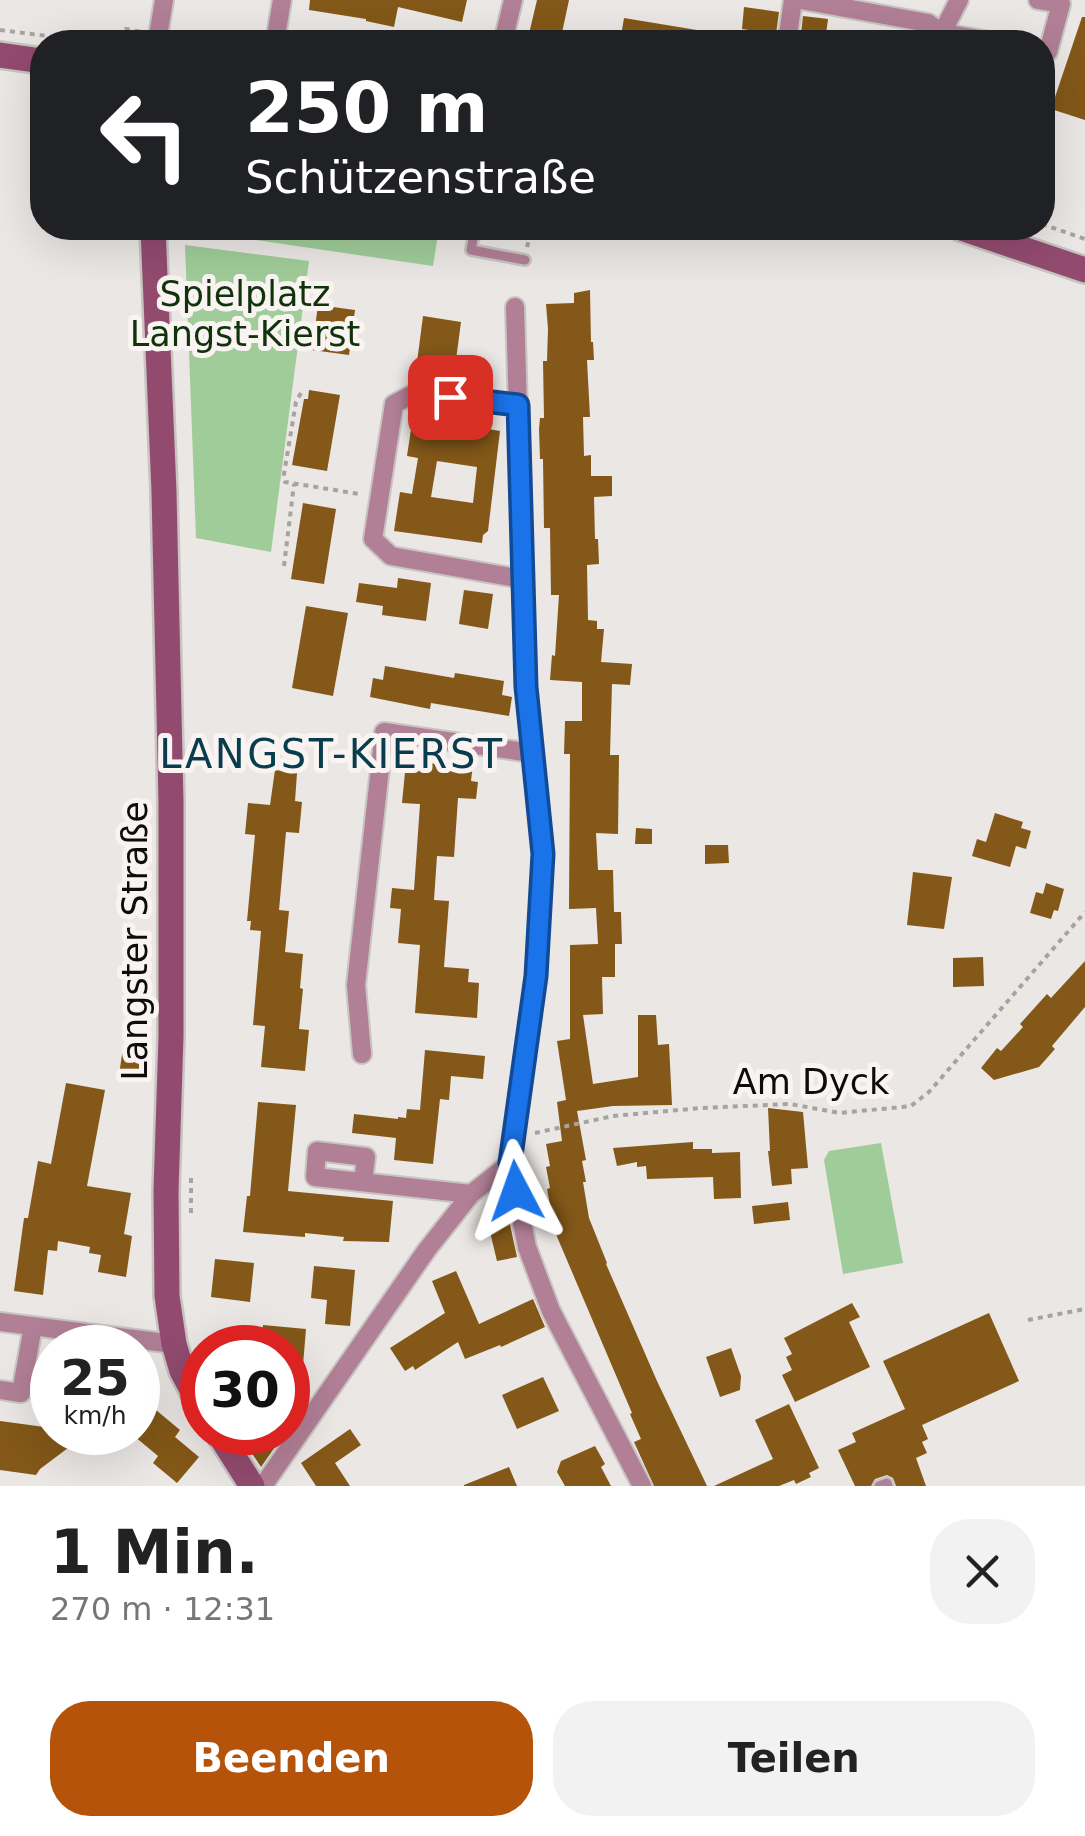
<!DOCTYPE html>
<html lang="de">
<meta charset="utf-8">
<style>
:root{--surface:#fff;--page:#f2f2f2;--text:#222;--muted:#767676;--accent:#b45309}
body{margin:0;font-family:"DejaVu Sans",sans-serif;background:var(--page);color:var(--text);height:100vh;display:flex;flex-direction:column;font-size:38px;white-space:nowrap}
*{box-sizing:border-box;margin:0}
p{font-size:32px;color:var(--muted)}
.icon{flex:none;width:55px;height:55px;fill:none;stroke:currentColor;stroke-width:2;stroke-linecap:round;stroke-linejoin:round}
.map{position:relative;height:1486px;overflow:hidden}
.panel{display:flex;flex-direction:column;background:var(--surface);flex:1}
.panel>*{flex:none}
.top-card{position:absolute;left:30px;top:30px;width:1025px;height:210px;border-radius:40px;box-shadow:0 10px 40px #0002;background:#202124;color:#fff;overflow:hidden}
.speed{position:absolute;left:30px;top:1325px;display:flex;gap:20px;font-size:50px;font-weight:700;text-align:center}
.speed>*{display:grid;place-content:center;width:130px;height:130px;border-radius:50%;background:var(--surface);box-shadow:0 10px 40px #0002;line-height:1}
.speed small{font-size:25px;font-weight:400}
.speed .limit{border:15px solid #d22;background:#fff;color:#111}
.pin{position:absolute;display:grid;place-items:center;width:85px;height:85px;color:#fff;margin:-42px;border-radius:20px;box-shadow:0 5px 15px #0006}
.me{position:absolute;width:110px;margin:-55px;rotate:356deg;stroke-linejoin:round;filter:drop-shadow(0 0 8px #0008)}
.turn{display:flex;align-items:center;gap:35px;height:210px;padding:0 50px;font-size:45px}
.turn .icon{width:130px;height:130px;stroke-width:2.5}
.turn b{display:block;font-size:70px;line-height:85px}
.round{display:grid;place-items:center;flex:none;width:105px;height:105px;border-radius:40px;background:var(--page)}
.summary{display:flex;align-items:center;justify-content:space-between;height:170px;padding:0 50px}
h1{font-size:60px;font-weight:800;line-height:75px}
.action{display:flex;gap:20px;margin-top:auto;padding:20px 50px}
.action a{flex:1;height:115px;border-radius:40px;background:var(--accent);color:#fff;font-size:40px;font-weight:800;line-height:115px;text-align:center}
.action a+a{background:var(--page);color:var(--text)}
.map>svg:first-child{display:block}
.green{fill:#a0cc99}
.building{fill:#835818;fill-rule:evenodd}
.lines{fill:none;stroke-linecap:round;stroke-linejoin:round}
.lane-casing{stroke:#c8c4c2;stroke-width:14}
.street-casing{stroke:#c8c4c2;stroke-width:22}
.secondary-casing{stroke:#c8c4c2;stroke-width:30}
.path{stroke:#a6a3a1;stroke-width:4;stroke-dasharray:5 5;stroke-linecap:butt}
.lane{stroke:#b17f96;stroke-width:9}
.street{stroke:#b17f96;stroke-width:18}
.secondary{stroke:#924b6f;stroke-width:25}
.route-casing{stroke:#114b97;stroke-width:25}
.route{stroke:#1a73e8;stroke-width:18}
.labels{text-anchor:middle;dominant-baseline:central;stroke-width:10;stroke-linejoin:round;paint-order:stroke}
.park-label{font-size:35px;fill:#11330c;stroke:#f9f4f2}
.street-label{font-size:35px;fill:#0e0c0b;stroke:#f9f4f2}
.quarter-label{font-size:40px;letter-spacing:2.5px;fill:#083c4e;stroke:#f9f4f2}
</style>
<div class="map">
<svg width="1085" height="1486" viewBox="0 0 1085 1486">
<rect width="100%" height="100%" fill="#ebe7e5"/>
<g class="green">
<polygon points="208,228 439,228 433,266 207,233"/>
<polygon points="185,245 309,261 271,552 196,538"/>
<polygon points="881,1143 903,1263 843,1274 824,1160 829,1151"/>
</g>
<g class="building">
<polygon points="310,0 467,0 462,22 398,7 394,27 366,21 366,19 309,10"/>
<polygon points="537,0 569,0 560,42 528,38"/>
<polygon points="744,7 779,12 776,34 742,29"/>
<polygon points="803,16 828,19 825,42 800,42"/>
<polygon points="1082,17 1085,17 1085,120 1051,109"/>
<polygon points="624,18 715,33 714,42 620,42"/>
<polygon points="590,290 591,342 593,342 594,360 587,360 590,417 583,417 584,456 591,455 591,476 612,476 612,496 594,497 595,539 598,539 599,564 587,565 588,620 597,621 597,629 604,629 601,662 632,664 630,685 612,684 610,755 619,755 618,834 596,833 598,870 613,870 614,912 621,912 622,944 615,944 615,977 602,977 603,1014 583,1015 593,1084 638,1077 638,1015 656,1015 658,1045 669,1044 672,1105 613,1106 577,1111 586,1160 582,1161 586,1182 583,1182 589,1218 607,1263 606,1264 657,1381 707,1486 654,1486 634,1442 641,1439 630,1414 632,1413 555,1232 547,1189 550,1188 546,1167 550,1166 546,1144 562,1141 557,1102 566,1100 557,1041 570,1039 570,945 598,944 596,908 569,909 570,754 564,754 565,721 582,721 582,682 550,680 552,655 555,656 559,595 551,595 550,528 544,528 543,459 540,459 539,429 540,418 544,418 543,361 547,361 548,329 546,304 574,303 574,293"/>
<polygon points="318,305 355,310 349,355 312,350"/>
<polygon points="423,316 461,322 454,375 416,370"/>
<polygon points="309,390 340,395 327,471 292,465 304,399 308,399"/>
<path d="M413 416 500 431 488 531 483 535 482 543 394 531 400 492 412 494 418 458 407 456ZM437 461 477 467 473 503 431 497Z"/>
<polygon points="303,503 336,509 324,584 291,579"/>
<polygon points="398,578 431,583 426,621 382,615 383,606 356,602 359,583 397,588"/>
<polygon points="464,590 493,594 488,629 459,624"/>
<polygon points="306,606 348,613 333,696 292,688"/>
<polygon points="385,666 454,678 455,673 504,681 502,695 512,697 509,716 431,703 430,709 370,697 373,678 383,680"/>
<polygon points="444,761 473,764 471,781 478,782 476,799 458,798 454,857 437,856 434,900 449,901 444,967 469,969 468,982 479,983 477,1018 415,1013 420,945 398,943 401,909 390,908 392,888 414,890 420,804 402,803 406,762 443,764"/>
<polygon points="275,770 297,773 295,801 302,802 299,833 286,832 279,910 289,911 285,952 303,954 300,988 303,989 299,1029 309,1030 305,1071 261,1067 265,1026 253,1025 261,931 250,930 251,921 247,921 255,835 245,834 248,803 270,805"/>
<polygon points="995,813 1023,822 1021,828 1031,831 1026,849 1016,846 1010,867 972,856 977,839 986,842"/>
<polygon points="636,828 652,829 652,844 635,844"/>
<polygon points="705,845 728,845 729,863 705,864"/>
<polygon points="913,872 952,877 944,929 907,925"/>
<polygon points="1046,883 1064,889 1058,911 1054,910 1051,919 1030,913 1036,892 1043,894"/>
<polygon points="983,957 984,986 953,987 953,958"/>
<polygon points="1085,961 1085,1007 1052,1046 1055,1049 1039,1067 994,1080 981,1068 997,1048 1001,1051 1023,1027 1020,1024 1047,994 1051,998"/>
<polygon points="123,1048 151,1053 147,1079 119,1075"/>
<polygon points="425,1050 485,1056 483,1079 451,1076 449,1100 440,1099 433,1164 394,1160 396,1138 352,1133 354,1114 398,1119 398,1117 406,1118 407,1109 420,1110"/>
<polygon points="66,1083 105,1090 87,1186 131,1193 124,1234 132,1236 126,1277 98,1272 101,1255 89,1253 90,1247 58,1241 57,1251 48,1250 43,1295 14,1291 24,1218 28,1218 38,1161 51,1164"/>
<polygon points="258,1102 296,1105 288,1191 393,1201 389,1242 343,1241 344,1237 305,1233 305,1237 243,1232 247,1196 250,1196"/>
<polygon points="768,1108 803,1112 808,1168 791,1169 792,1184 772,1186 768,1151 770,1151"/>
<polygon points="693,1142 693,1149 712,1149 712,1153 740,1152 741,1198 714,1199 713,1177 647,1179 646,1166 637,1167 637,1162 617,1166 613,1148"/>
<polygon points="788,1202 790,1220 754,1224 752,1206"/>
<polygon points="506,1206 517,1257 497,1261 485,1211"/>
<polygon points="215,1259 254,1263 250,1302 211,1297"/>
<polygon points="314,1266 355,1270 350,1326 325,1324 327,1300 311,1298"/>
<polygon points="456,1271 479,1324 533,1299 545,1327 501,1347 500,1345 465,1359 458,1342 415,1370 413,1366 405,1371 390,1348 445,1313 432,1281"/>
<polygon points="852,1303 860,1317 849,1322 870,1367 795,1402 782,1375 792,1370 786,1357 792,1354 784,1338"/>
<polygon points="989,1313 1019,1381 922,1425 928,1439 922,1442 927,1453 916,1458 926,1486 896,1486 893,1478 887,1475 875,1479 871,1486 855,1486 838,1450 856,1442 852,1433 905,1409 883,1361"/>
<polygon points="263,1325 306,1329 300,1401 288,1400 288,1348 260,1348"/>
<polygon points="731,1348 741,1376 740,1390 720,1397 706,1357"/>
<polygon points="543,1377 559,1411 517,1429 502,1395"/>
<polygon points="789,1404 819,1468 809,1473 811,1477 796,1484 794,1480 779,1486 714,1486 773,1459 755,1420"/>
<polygon points="156,1410 180,1430 175,1437 199,1457 177,1483 153,1463 158,1456 134,1436"/>
<polygon points="0,1421 52,1428 52,1432 70,1432 68,1448 40,1469 36,1475 0,1470"/>
<polygon points="350,1429 361,1445 335,1463 350,1486 316,1486 301,1463"/>
<polygon points="238,1432 270,1432 277,1444 261,1467"/>
<polygon points="595,1446 605,1464 601,1467 611,1486 565,1486 557,1472 561,1461"/>
<polygon points="509,1467 517,1486 464,1486 464,1485"/>
</g>
<g class="lines">
<g class="lane-casing">
<g id="lane">
<polyline points="475,228 471,250 525,260"/>
<polyline points="879,1486 887,1483 888,1486"/>
</g>
</g>
<g class="street-casing">
<g id="street">
<polyline points="801,0 928,23 942,33 996,42"/>
<polyline points="1038,0 1061,4 1048,52 1042,51"/>
<polyline points="942,33 959,0"/>
<polyline points="157,42 164,0"/>
<polyline points="275,42 282,0"/>
<polyline points="503,42 513,0"/>
<polyline points="787,42 793,0"/>
<polyline points="515,307 526,687 543,854 535,976 510,1163 527,1247 551,1311 642,1486"/>
<polyline points="518,405 415,393 394,404 373,539 391,556 522,579"/>
<polyline points="362,1054 356,985 384,732 531,753"/>
<polyline points="363,1182 366,1157 317,1151 315,1177 471,1194"/>
<polyline points="0,1322 174,1344"/>
<polyline points="0,1390 21,1393 33,1326"/>
<polyline points="263,1486 426,1251 471,1194 510,1163"/>
</g>
</g>
<g class="secondary-casing">
<g id="secondary">
<polyline points="0,55 42,61"/>
<polyline points="153,228 164,492 171,802 171,1036 166,1191 167,1296 174,1344 182,1371 202,1408"/>
<polyline points="961,228 1085,270"/>
<polyline points="218,1432 252,1486"/>
</g>
</g>
<g class="path">
<polyline points="0,30 95,42"/>
<polyline points="176,38 188,40 189,42"/>
<polyline points="98,42 114,37 126,29 142,32"/>
<polyline points="1042,224 1085,239"/>
<polyline points="527,247 532,228"/>
<polyline points="301,393 296,402 284,474 285,482 359,494"/>
<polyline points="284,566 294,484"/>
<polyline points="535,1133 613,1116 701,1108 790,1104 840,1113 911,1106 929,1092 1085,912"/>
<polyline points="191,1213 191,1178"/>
<polyline points="1028,1320 1085,1309"/>
</g>
<use href="#lane" class="lane"/>
<use href="#street" class="street"/>
<use href="#secondary" class="secondary"/>
</g>
<g class="lines">
<g class="route-casing">
<polyline id="route" points="450,397 518,405 526,687 543,854 536,976 510,1163 516,1191"/>
</g>
<use href="#route" class="route"/>
</g>
<g class="labels">
<g class="park-label">
<text x="245" y="294">Spielplatz<tspan x="245" dy="40">Langst-Kierst</tspan></text>
</g>
<g class="street-label">
<text transform="translate(135 941) rotate(-90)">Langster Straße</text>
<text x="811" y="1082">Am Dyck</text>
</g>
<g class="quarter-label">
<text x="332" y="754">LANGST-KIERST</text>
</g>
</g>
</svg>
<div class="speed"><div>25<small>km/h</small></div><div class="limit">30</div></div>
<div class="pin" style="left:450px;top:397px;background:#d93025"><svg class="icon" aria-label="arrive" viewBox="0 0 24 24"><path d="M6 21V4h12l-3 4 3 4H6"/></svg></div>
<svg class="me" style="left:516px;top:1191px" viewBox="-20 -20 40 40"><path d="M0-17L14 15 0 8-14 15z" fill="#1a73e8" stroke="#fff" stroke-width="4"/></svg>
<div class="top-card">
<div class="turn"><svg class="icon" aria-label="left" viewBox="0 0 24 24"><path d="M17 20v-9H6M10 6l-5 5 5 5"/></svg><div><b>250 m</b>Schützenstraße</div></div>
</div>
</div>
<section class="panel">
<div class="summary"><div><h1>1 Min.</h1><p>270 m · 12:31</p></div><a class="round"><svg class="icon" aria-label="close" viewBox="0 0 24 24"><path d="M6 6l12 12M18 6L6 18"/></svg></a></div>
<div class="action"><a>Beenden</a><a>Teilen</a></div>
</section>
